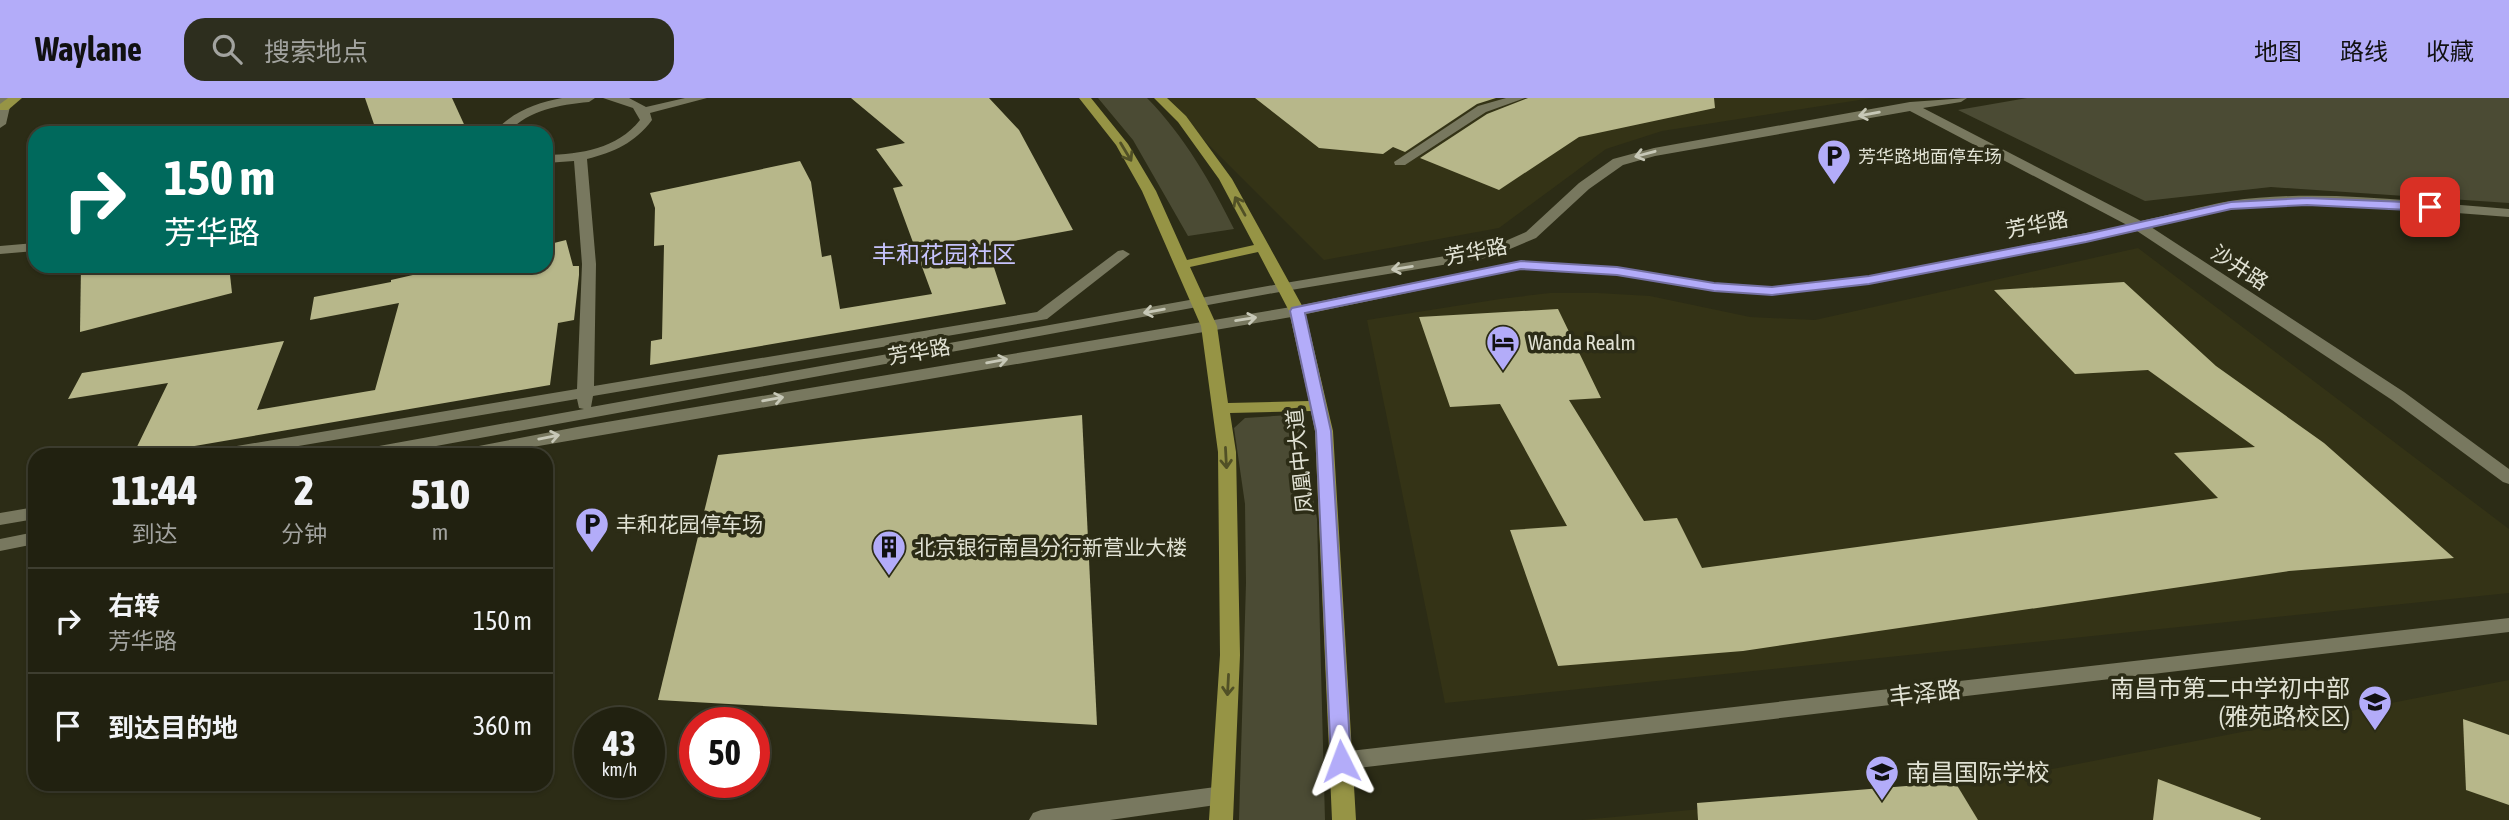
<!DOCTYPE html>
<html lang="zh">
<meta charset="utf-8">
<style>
:root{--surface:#212110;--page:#2d2e1e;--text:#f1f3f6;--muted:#a2a39f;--line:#3e3e30;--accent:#b3acf9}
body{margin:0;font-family:"Asap Condensed","Noto Sans SC",sans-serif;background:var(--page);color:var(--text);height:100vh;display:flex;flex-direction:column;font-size:26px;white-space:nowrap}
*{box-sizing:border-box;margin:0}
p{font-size:23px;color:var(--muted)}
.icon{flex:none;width:38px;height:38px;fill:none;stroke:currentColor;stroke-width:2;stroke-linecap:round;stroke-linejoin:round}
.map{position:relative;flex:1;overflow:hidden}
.drawer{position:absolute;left:28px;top:350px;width:525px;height:343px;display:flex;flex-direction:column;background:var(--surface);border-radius:21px;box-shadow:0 2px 5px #0004,0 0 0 2px var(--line)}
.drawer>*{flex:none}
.hud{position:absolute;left:28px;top:28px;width:525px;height:147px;border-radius:21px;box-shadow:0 2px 5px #0004,0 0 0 2px var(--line);background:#00695c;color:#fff;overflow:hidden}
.speed{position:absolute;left:574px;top:609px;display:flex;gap:14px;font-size:35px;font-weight:700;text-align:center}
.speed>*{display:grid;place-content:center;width:91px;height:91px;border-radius:50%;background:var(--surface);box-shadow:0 2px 5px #0004,0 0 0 2px var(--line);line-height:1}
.speed small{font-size:18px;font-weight:400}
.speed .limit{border:10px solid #d22;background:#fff;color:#111}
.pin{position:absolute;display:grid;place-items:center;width:60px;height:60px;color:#fff;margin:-30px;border-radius:14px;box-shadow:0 4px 10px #0006}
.me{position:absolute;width:77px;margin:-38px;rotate:357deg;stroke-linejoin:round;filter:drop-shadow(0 0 5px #0008)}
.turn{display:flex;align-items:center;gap:24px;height:147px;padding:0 21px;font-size:32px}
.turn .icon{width:91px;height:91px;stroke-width:2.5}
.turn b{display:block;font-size:49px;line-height:60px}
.eta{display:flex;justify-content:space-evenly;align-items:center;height:119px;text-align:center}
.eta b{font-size:42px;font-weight:800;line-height:49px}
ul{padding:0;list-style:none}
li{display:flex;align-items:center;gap:21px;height:105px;padding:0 21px;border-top:2px solid var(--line)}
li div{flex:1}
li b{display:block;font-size:26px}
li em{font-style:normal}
header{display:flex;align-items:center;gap:42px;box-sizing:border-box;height:98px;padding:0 35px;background:var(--accent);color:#111}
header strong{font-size:33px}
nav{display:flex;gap:38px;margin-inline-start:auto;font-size:24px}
.search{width:490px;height:63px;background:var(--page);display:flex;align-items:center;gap:18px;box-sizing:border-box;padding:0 24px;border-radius:21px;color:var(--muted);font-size:26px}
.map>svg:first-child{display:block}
.built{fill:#343316}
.green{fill:#4b4b34}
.building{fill:#b7b78a}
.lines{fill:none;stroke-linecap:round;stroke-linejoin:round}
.minor{fill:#78785f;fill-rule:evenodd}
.major{fill:#969445;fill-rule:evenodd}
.oneway{stroke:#c7c8b7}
.oneway2{stroke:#515026}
.route{fill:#b3acf9;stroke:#7470a2;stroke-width:2}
.labels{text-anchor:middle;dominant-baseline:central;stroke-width:7;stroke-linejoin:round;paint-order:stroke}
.far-poi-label{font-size:18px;fill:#e1e2d4;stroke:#2c2c16;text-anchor:start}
.street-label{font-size:21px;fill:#e1e2d4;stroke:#2c2c16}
.poi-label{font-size:21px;fill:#e1e2d4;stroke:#2c2c16;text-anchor:start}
.quarter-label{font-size:24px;fill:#c6c2fc;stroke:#2c2c16}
.near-poi-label{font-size:24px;fill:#e1e2d4;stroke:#2c2c16;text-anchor:end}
.near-street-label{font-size:24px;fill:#e1e2d4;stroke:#2c2c16}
</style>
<header>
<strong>Waylane</strong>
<div class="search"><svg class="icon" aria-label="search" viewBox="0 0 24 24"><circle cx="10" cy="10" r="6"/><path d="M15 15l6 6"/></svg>搜索地点</div>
<nav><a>地图</a><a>路线</a><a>收藏</a></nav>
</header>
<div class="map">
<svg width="2509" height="722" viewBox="0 0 2509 722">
<rect width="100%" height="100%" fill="#2c2c16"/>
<g class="built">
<polygon points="1162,0 1872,0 1662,33 1606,51 1499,130 1324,162"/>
<polygon points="2138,150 2509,431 2509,495 1445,605 1367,222 1500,201 1550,195 1598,195 1650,198 1750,219 1815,222"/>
<polygon points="2509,582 2509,722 1582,722 1975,686"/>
</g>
<g class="green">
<path d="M1098 0H1147C1185 39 1210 83 1234 131L1188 138 1133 42Z"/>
<polygon points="2027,0 2509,0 2509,105 2271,89 2145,103 1958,12"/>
<polygon points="1290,317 1298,321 1317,421 1325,722 1239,722 1246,485 1245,406 1234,330 1245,320"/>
</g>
<g class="building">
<polygon points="365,0 452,0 468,35 377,35"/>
<polygon points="851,0 989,0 1019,32 1073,132 987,148 1006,206 650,267 651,243 662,241 664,147 654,148 655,110 650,95 800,63 811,84 822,159 831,157 840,211 932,196 893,90 903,88 876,51 905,45"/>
<polygon points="1255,0 1496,0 1477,6 1405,54 1393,49 1383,56 1319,50"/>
<polygon points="1528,0 1714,0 1715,10 1579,39 1499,92 1420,60 1487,16"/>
<polygon points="566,142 573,168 579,168 579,177 574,222 558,225 550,287 142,357 133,357 168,285 68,301 82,275 284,243 257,312 375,292 399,205 310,222 314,199 391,184 391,182 452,168 546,168 546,147"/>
<polygon points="81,168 229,168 232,195 80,234"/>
<polygon points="2124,184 2216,268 2324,345 2454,460 2289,473 1743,553 1558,568 1510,432 1567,428 1500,306 1450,309 1419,219 1558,211 1601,300 1569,302 1644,423 1677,420 1702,470 2218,400 2174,355 2255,349 2148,272 2075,276 1994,192"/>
<polygon points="1082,317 1097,627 658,602 718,357"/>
<polygon points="2463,621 2509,637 2509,707 2466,692"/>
<polygon points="2158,681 2261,720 2260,722 2153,722"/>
<polygon points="1955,684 1978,722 1698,722 1697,705"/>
</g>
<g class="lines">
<g class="minor">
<polygon points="0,0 12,0 6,26 0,30"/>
<path d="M562 0H595L589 4C558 7 529 12 507 35H494C511 14 536 5 562 0Z"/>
<path d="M603 0H629L646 9 685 0H707L650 15 652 22C635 45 614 54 587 61L596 166 594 288 1037 214 1118 153 1123 152 1130 156 1047 221 593 298 591 309 1285 185 1487 151 1526 134 1579 85 1613 61 1654 50 1910 4 1967 0 1961 4 1923 10 2141 123C2171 117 2201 108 2230 103 2320 90 2419 104 2509 111V119L2379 109 2307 107 2231 111 2151 129 2404 294 2509 371V386L2503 384 2392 302 2137 133 1869 186 1772 197 1714 193 1617 177 1521 171 1297 218 486 357H449L458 352 577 329 1297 208 1521 163 1617 169 1714 185 1772 189 1869 178 2127 127 1910 13 1655 58 1623 67 1589 91 1536 140 1491 159 1285 193 387 357H348L357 352 584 311 579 310 577 301 245 357H204L213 352 577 291 582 166 574 63 546 65V57C581 56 617 51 640 22L633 10Z"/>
<polygon points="1506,0 1525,0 1486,14 1405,67 1395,67 1394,64 1478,8"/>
<polygon points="35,145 35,153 0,156 0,148"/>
<polygon points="35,409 35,421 0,427 0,415"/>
<polygon points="35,434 35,446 0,453 0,441"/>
<polygon points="2509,520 2509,534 1341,672 1333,669 1330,663 1333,657 1341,654"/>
<polygon points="1223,688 1231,690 1234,697 1231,704 1223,706 1110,722 1029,722 1033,715 1041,712"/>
</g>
<g class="major">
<polygon points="8,0 22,0 8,12 0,12 0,6"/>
<path d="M1079 0H1091L1128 46 1156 93 1187 162 1254 147 1219 81 1178 24 1154 0H1167L1186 18 1232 81 1305 213 1333 333 1356 722H1332L1315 333 1311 313 1230 315 1236 354 1240 557 1233 722H1209L1220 557 1218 354 1201 228 1142 93 1116 47ZM1258 154 1289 213 1309 303 1228 305 1217 228 1190 169Z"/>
</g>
</g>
<defs><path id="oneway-shaft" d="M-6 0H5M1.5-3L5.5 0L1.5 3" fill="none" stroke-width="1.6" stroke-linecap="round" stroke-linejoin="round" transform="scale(1.75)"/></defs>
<g class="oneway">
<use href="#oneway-shaft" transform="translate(1869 16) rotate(170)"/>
<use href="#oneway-shaft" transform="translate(1645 56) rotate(165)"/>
<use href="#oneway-shaft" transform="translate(1402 170) rotate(171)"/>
<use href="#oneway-shaft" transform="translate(1154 213) rotate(170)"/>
<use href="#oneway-shaft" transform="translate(1246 221) rotate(-9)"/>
<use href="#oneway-shaft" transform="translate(997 263) rotate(-10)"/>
<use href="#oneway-shaft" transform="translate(773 301) rotate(-10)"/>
<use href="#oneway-shaft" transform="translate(549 339) rotate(-11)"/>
</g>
<g class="oneway2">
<use href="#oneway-shaft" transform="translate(1126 54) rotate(59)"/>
<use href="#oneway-shaft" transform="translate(1240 108) rotate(-119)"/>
<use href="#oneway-shaft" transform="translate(1226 360) rotate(87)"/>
<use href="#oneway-shaft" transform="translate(1228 587) rotate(93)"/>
</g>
<polygon class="route" points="2307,100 2430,105 2436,109 2430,113 2307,107 2231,111 2086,144 1869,186 1772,197 1714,193 1617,177 1521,171 1305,215 1331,333 1351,663 1348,668 1341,671 1334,668 1331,663 1316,333 1290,213 1292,210 1521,163 1617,169 1714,185 1772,189 1869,178 2086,136 2231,104"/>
<defs>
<g id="parking-pin" transform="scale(1.75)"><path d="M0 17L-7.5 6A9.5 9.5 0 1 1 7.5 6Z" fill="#b3acf9" stroke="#2c2c16"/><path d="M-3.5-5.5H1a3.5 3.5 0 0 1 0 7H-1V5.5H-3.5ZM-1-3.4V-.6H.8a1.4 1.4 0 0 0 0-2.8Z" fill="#111"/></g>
<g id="hotel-pin" transform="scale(1.75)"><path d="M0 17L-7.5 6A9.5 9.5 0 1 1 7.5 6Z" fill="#b3acf9" stroke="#2c2c16"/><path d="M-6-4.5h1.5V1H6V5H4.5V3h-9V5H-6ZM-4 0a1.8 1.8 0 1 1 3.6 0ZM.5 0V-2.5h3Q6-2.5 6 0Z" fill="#111"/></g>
<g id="building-pin" transform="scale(1.75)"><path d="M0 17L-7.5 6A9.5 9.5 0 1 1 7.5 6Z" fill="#b3acf9" stroke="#2c2c16"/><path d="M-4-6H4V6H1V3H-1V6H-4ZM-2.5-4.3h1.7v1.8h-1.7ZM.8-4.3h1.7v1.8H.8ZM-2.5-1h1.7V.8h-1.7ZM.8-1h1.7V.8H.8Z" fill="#111"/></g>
<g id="school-pin" transform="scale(1.75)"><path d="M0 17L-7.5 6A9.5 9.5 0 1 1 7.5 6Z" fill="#b3acf9" stroke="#2c2c16"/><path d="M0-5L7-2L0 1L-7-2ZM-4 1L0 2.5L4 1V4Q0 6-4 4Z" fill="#111"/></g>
</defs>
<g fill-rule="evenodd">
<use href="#parking-pin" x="1834" y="58"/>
<use href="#hotel-pin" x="1503" y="244"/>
<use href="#parking-pin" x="592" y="426"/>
<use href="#building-pin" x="889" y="449"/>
<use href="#school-pin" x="2375" y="604"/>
<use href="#school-pin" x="1882" y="674"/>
</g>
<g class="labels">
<g class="far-poi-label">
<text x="1858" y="58">芳华路地面停车场</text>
</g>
<g class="street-label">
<text transform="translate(2037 126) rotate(-11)">芳华路</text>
<text transform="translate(1476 153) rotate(-11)">芳华路</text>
<text transform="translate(2240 169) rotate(33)">沙井路</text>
<text transform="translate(919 253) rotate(-10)">芳华路</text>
<text transform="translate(1299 363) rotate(-96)">凤凰中大道</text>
</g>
<g class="poi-label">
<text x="1528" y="244">Wanda Realm</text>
<text x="616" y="426">丰和花园停车场</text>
<text x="914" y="449">北京银行南昌分行新营业大楼</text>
</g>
<g class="quarter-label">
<text x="944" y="156">丰和花园社区</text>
</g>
<g class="near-poi-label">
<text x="2350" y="590">南昌市第二中学初中部<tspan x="2350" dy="28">(雅苑路校区)</tspan></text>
<text x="1906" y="674" text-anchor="start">南昌国际学校</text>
</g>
<g class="near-street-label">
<text transform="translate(1925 595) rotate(-7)">丰泽路</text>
</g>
</g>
</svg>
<div class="speed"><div>43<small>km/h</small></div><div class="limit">50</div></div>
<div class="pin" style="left:2430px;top:109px;background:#d93025"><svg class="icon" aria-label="arrive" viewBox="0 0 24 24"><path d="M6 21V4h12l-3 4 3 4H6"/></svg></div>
<svg class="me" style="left:1341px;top:663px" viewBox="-20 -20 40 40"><path d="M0-17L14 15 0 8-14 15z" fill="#b3acf9" stroke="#fff" stroke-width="4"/></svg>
<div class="hud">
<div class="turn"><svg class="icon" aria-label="right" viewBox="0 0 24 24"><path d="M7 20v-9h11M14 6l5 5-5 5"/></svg><div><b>150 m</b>芳华路</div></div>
</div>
<section class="drawer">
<div class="eta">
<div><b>11:44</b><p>到达</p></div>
<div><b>2</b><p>分钟</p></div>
<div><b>510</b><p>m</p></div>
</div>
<ul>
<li><svg class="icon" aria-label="right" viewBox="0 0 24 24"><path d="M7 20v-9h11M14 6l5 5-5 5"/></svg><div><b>右转</b><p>芳华路</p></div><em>150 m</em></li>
<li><svg class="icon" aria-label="arrive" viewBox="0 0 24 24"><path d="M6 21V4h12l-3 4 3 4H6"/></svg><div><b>到达目的地</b></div><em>360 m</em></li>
</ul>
</section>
</div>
